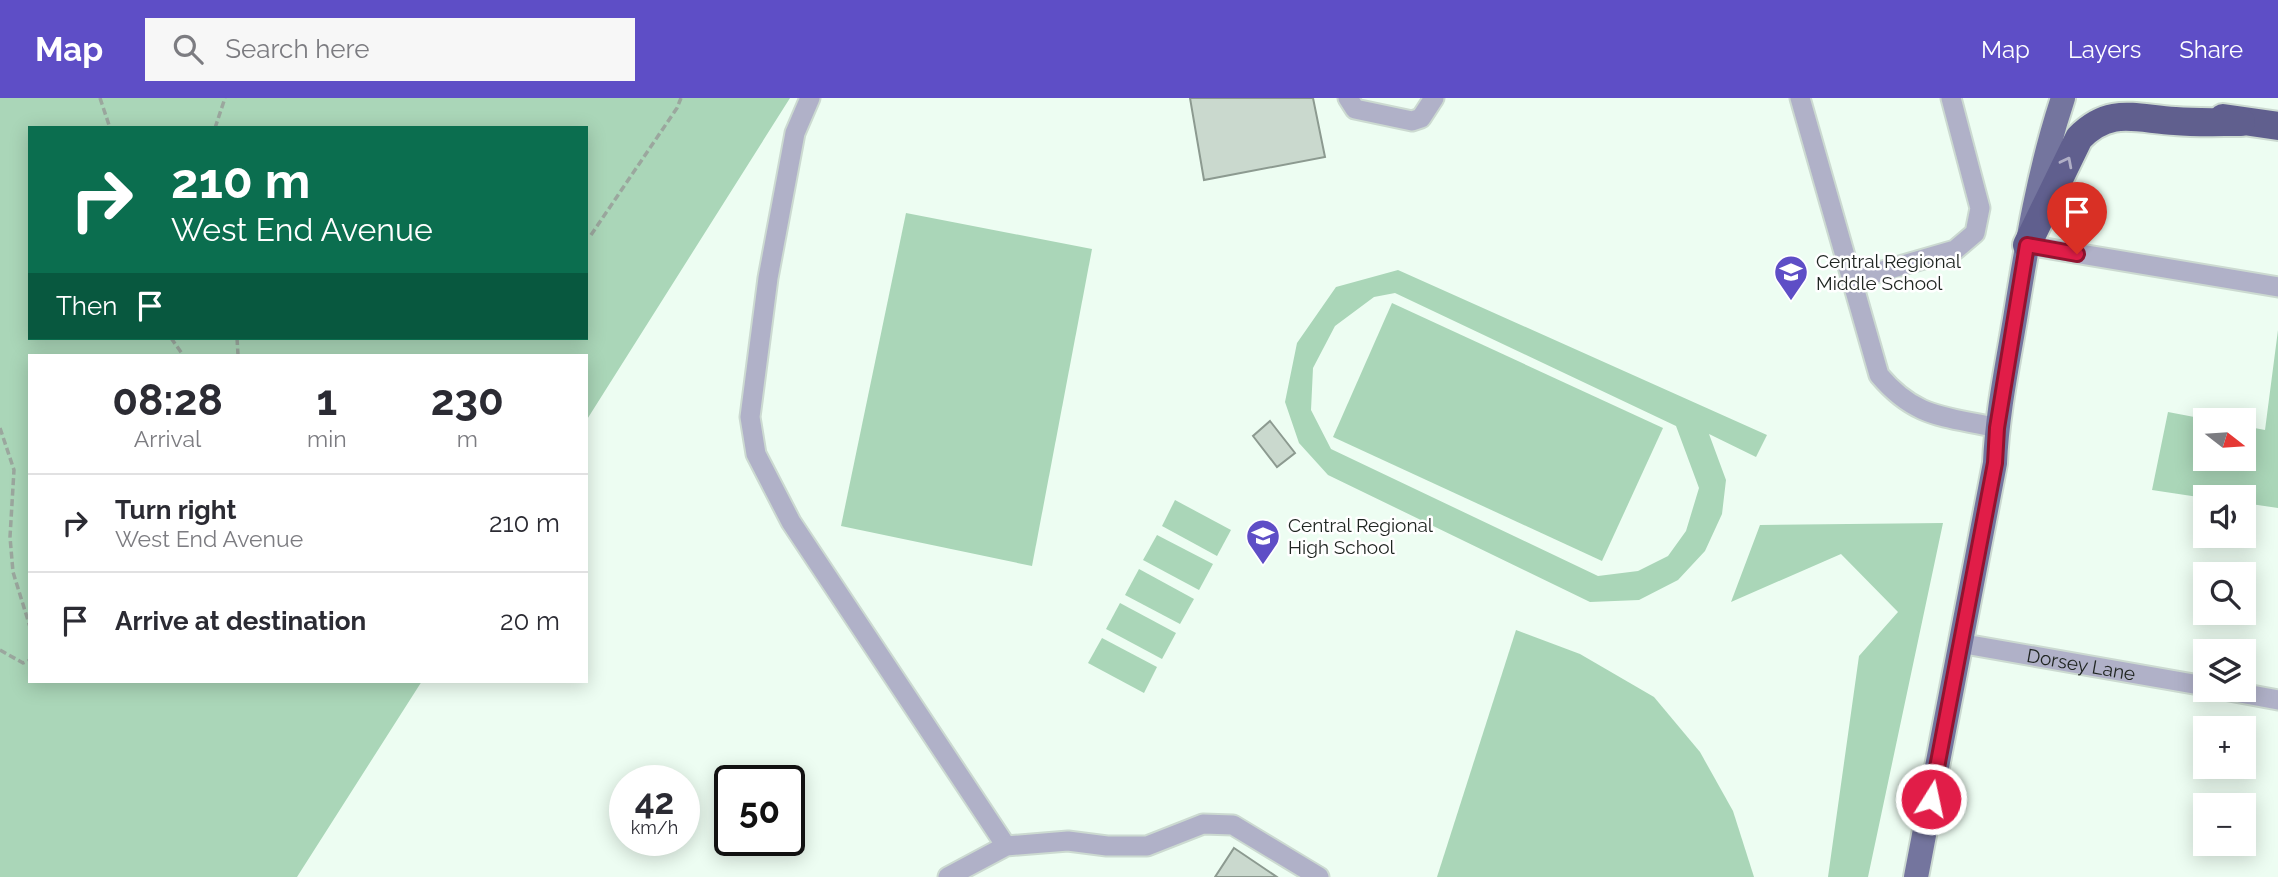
<!DOCTYPE html>
<meta charset="utf-8">
<style>
:root{--surface:#fff;--page:#f7f7f7;--text:#2b2b33;--muted:#7c7c81;--line:#e1e1e2;--accent:#5e4ec6}
body{margin:0;font-family:Raleway,sans-serif;background:var(--page);color:var(--text);height:100vh;display:flex;flex-direction:column;font-size:26px;white-space:nowrap}
*{box-sizing:border-box;margin:0}
p{font-size:23px;color:var(--muted)}
.icon{flex:none;width:38px;height:38px;fill:none;stroke:currentColor;stroke-width:2;stroke-linecap:round;stroke-linejoin:round}
.map{position:relative;flex:1;overflow:hidden}
.panel{position:absolute;left:28px;top:256px;width:560px;height:329px;display:flex;flex-direction:column;background:var(--surface);border-radius:0px;box-shadow:0 4px 18px #0003}
.panel>*{flex:none}
.top-card{position:absolute;left:28px;top:28px;width:560px;height:214px;border-radius:0px;box-shadow:0 4px 18px #0003;background:#0b6e4f;color:#fff;overflow:hidden}
.needle{width:46px;rotate:107deg}
.controls{position:absolute;left:2193px;top:310px;display:grid;gap:14px}
.controls a{display:grid;place-items:center;width:63px;height:63px;border-radius:0px;background:var(--surface);box-shadow:0 4px 18px #0003;font-size:35px}
.speed{position:absolute;left:609px;top:667px;display:flex;gap:14px;font-size:35px;font-weight:700;text-align:center}
.speed>*{display:grid;place-content:center;width:91px;height:91px;border-radius:50%;background:var(--surface);box-shadow:0 4px 18px #0003;line-height:1}
.speed small{font-size:18px;font-weight:400}
.speed .limit{border:4px solid #111;border-radius:10px;background:#fff;color:#111}
.pin{position:absolute;display:grid;place-items:center;width:60px;height:60px;color:#fff;margin:-72px -30px;border-radius:50% 50% 50% 0;rotate:-45deg;box-shadow:0 0 7px #0007}
.pin .icon{rotate:45deg}
.me{position:absolute;width:77px;margin:-38px;rotate:10deg;stroke-linejoin:round;filter:drop-shadow(0 0 5px #0008)}
.turn{display:flex;align-items:center;gap:24px;height:147px;padding:0 28px;font-size:32px}
.turn .icon{width:91px;height:91px;stroke-width:2.5}
.turn b{display:block;font-size:49px;line-height:60px}
.then{display:flex;align-items:center;height:66px;padding:0 28px;background:#0003;gap:14px;font-size:26px}
.eta{display:flex;justify-content:space-evenly;align-items:center;height:119px;text-align:center}
.eta b{font-size:42px;font-weight:700;line-height:49px}
ul{padding:0;list-style:none}
li{display:flex;align-items:center;gap:21px;height:98px;padding:0 28px;border-top:2px solid var(--line)}
li div{flex:1}
li b{display:block;font-size:26px}
li em{font-style:normal}
header{display:flex;align-items:center;gap:42px;box-sizing:border-box;height:98px;padding:0 35px;background:var(--accent);color:#fff}
header strong{font-size:33px}
nav{display:flex;gap:38px;margin-inline-start:auto;font-size:24px}
.search{width:490px;height:63px;background:var(--page);display:flex;align-items:center;gap:18px;box-sizing:border-box;padding:0 24px;border-radius:0px;color:var(--muted);font-size:26px}
.map>svg:first-child{display:block}
.green{fill:#aad6b8;fill-rule:evenodd}
.building{fill:#cad9ce;stroke:#8c9a90;stroke-width:2}
.lines{fill:none;stroke-linecap:round;stroke-linejoin:round}
.minor-casing{stroke:#ccdad1;stroke-width:23}
.major-casing{stroke:#ccdad1;stroke-width:28}
.highway-casing{stroke:#ccdad1;stroke-width:32}
.path{stroke:#9ba79e;stroke-width:3.5;stroke-dasharray:7 3.5;stroke-linecap:butt}
.minor{stroke:#b0b1c8;stroke-width:19}
.major{stroke:#74759e;stroke-width:24}
.highway{stroke:#605f8e;stroke-width:28}
.oneway{stroke:#b0afc6}
.route-casing{stroke:#92132f;stroke-width:18}
.route{stroke:#e11d48;stroke-width:12}
.labels{text-anchor:middle;dominant-baseline:central;stroke-width:5;stroke-linejoin:round;paint-order:stroke}
.poi-label{font-size:19px;fill:#1f2521;stroke:#fff;text-anchor:start}
.street-label{font-size:19px;fill:#1f2521;stroke:#fff}
</style>
<header>
<strong>Map</strong>
<div class="search"><svg class="icon" aria-label="search" viewBox="0 0 24 24"><circle cx="10" cy="10" r="6"/><path d="M15 15l6 6"/></svg>Search here</div>
<nav><a>Map</a><a>Layers</a><a>Share</a></nav>
</header>
<div class="map">
<svg width="2278" height="779" viewBox="0 0 2278 779">
<rect width="100%" height="100%" fill="#edfdf2"/>
<g class="green">
<path d="M0 0H790L586 323V257H30V583H422L297 779H0ZM30 30H586V240H30Z"/>
<polygon points="906,115 1092,151 1032,468 841,428"/>
<path d="M1398 172 1767 337 1756 359 1709 336 1726 382 1722 416 1705 453 1678 482 1639 502 1590 504 1328 377 1299 345 1285 304 1297 245 1336 189ZM1395 195 1676 328 1699 390 1686 433 1668 458 1638 473 1598 478 1331 351 1311 312 1313 270 1335 228 1374 199Z"/>
<polygon points="1392,205 1663,330 1602,463 1333,339"/>
<polygon points="2278,232 2278,410 2244,405 2244,399 2205,400 2152,392 2168,314 2210,322 2205,322 2205,360 2244,360 2244,328 2265,332"/>
<polygon points="1175,402 1231,432 1217,458 1162,428"/>
<polygon points="1943,425 1868,779 1828,779 1859,558 1898,514 1841,456 1731,504 1760,427"/>
<polygon points="1157,437 1213,466 1199,492 1143,462"/>
<polygon points="1139,471 1194,501 1180,526 1125,497"/>
<polygon points="1120,505 1176,535 1162,561 1106,531"/>
<polygon points="1516,532 1580,556 1654,599 1700,654 1733,713 1754,779 1437,779"/>
<polygon points="1102,540 1157,569 1144,595 1088,565"/>
</g>
<g class="building">
<polygon points="1190,0 1313,0 1325,59 1204,82"/>
<polygon points="1270,323 1295,355 1277,369 1253,338"/>
<polygon points="1234,750 1277,779 1215,779"/>
</g>
<g class="lines">
<g class="minor-casing">
<g id="minor">
<polyline points="810,0 795,35 768,180 750,319 756,356 791,424 1006,748"/>
<polyline points="1348,0 1355,11 1412,23 1421,20 1434,0"/>
<path d="M1800 0 1879 277C1916 321 1945 318 1997 330"/>
<polyline points="2027,147 2278,189"/>
<polyline points="1851,182 1955,152 1975,135 1980,110 1951,0"/>
<path id="s1" d="M1959 545 2205 588"/>
<polyline points="2224,592 2278,602"/>
<polyline points="948,779 1006,748 1068,743 1107,748 1147,748 1203,726 1233,727 1319,779"/>
</g>
</g>
<g class="major-casing">
<path id="major" d="M1916 779 1995 365C1997 317 2007 269 2015 221 2027 146 2039 72 2063 0"/>
</g>
<g class="highway-casing">
<g id="highway">
<polyline points="2223,20 2278,28"/>
<path d="M2027 147 2079 40C2110 8 2136 21 2175 23 2197 25 2219 24 2241 24"/>
</g>
</g>
<g class="path">
<polyline points="100,0 110,30"/>
<polyline points="215,30 225,0"/>
<polyline points="591,137 677,10 681,0"/>
<polyline points="171,240 183,257"/>
<polyline points="237,240 238,257"/>
<polyline points="0,330 14,372 10,439 13,474 30,529"/>
<polyline points="0,552 23,565 30,562"/>
</g>
<use href="#minor" class="minor"/>
<use href="#major" class="major"/>
<use href="#highway" class="highway"/>
</g>
<defs><path id="oneway-chevron" d="M-2-3.5L2.5 0L-2 3.5" fill="none" stroke-width="1.6" stroke-linecap="round" stroke-linejoin="round" transform="scale(1.75)"/></defs>
<use class="oneway" href="#oneway-chevron" transform="translate(2067 64) rotate(-63)"/>
<g class="lines">
<g class="route-casing">
<polyline id="route" points="1931,701 1995,365 1997,330 2027,147 2077,156"/>
</g>
<use href="#route" class="route"/>
</g>
<defs>
<g id="school-pin" transform="scale(1.75)"><path d="M0 17L-7.5 6A9.5 9.5 0 1 1 7.5 6Z" fill="#5e4ec6" stroke="#fff"/><path d="M0-5L7-2L0 1L-7-2ZM-4 1L0 2.5L4 1V4Q0 6-4 4Z" fill="#fff"/></g>
</defs>
<g fill-rule="evenodd">
<use href="#school-pin" x="1791" y="174"/>
<use href="#school-pin" x="1263" y="438"/>
</g>
<g class="labels">
<g class="poi-label">
<text x="1816" y="163">Central Regional<tspan x="1816" dy="22">Middle School</tspan></text>
<text x="1288" y="427">Central Regional<tspan x="1288" dy="22">High School</tspan></text>
</g>
<g class="street-label">
<text stroke="none"><textPath href="#s1" startOffset="124">Dorsey Lane</textPath></text>
</g>
</g>
</svg>
<div class="controls">
<a><svg class="needle" viewBox="-14 -14 28 28"><path d="M0-13l5 13h-10z" fill="#e53935"/><path d="M0 13l5-13h-10z" fill="#7c7c81"/></svg></a>
<a><svg class="icon" aria-label="sound" viewBox="0 0 24 24"><path d="M4 9h4l5-4v14l-5-4H4zM17 9q2 3 0 6"/></svg></a>
<a><svg class="icon" aria-label="search" viewBox="0 0 24 24"><circle cx="10" cy="10" r="6"/><path d="M15 15l6 6"/></svg></a>
<a><svg class="icon" aria-label="layers" viewBox="0 0 24 24"><path d="M12 4l9 5-9 5-9-5zM3 14l9 5 9-5"/></svg></a>
<a>+</a>
<a>−</a>
</div>
<div class="speed"><div>42<small>km/h</small></div><div class="limit">50</div></div>
<div class="pin" style="left:2077px;top:156px;background:#d93025"><svg class="icon" aria-label="arrive" viewBox="0 0 24 24"><path d="M6 21V4h12l-3 4 3 4H6"/></svg></div>
<svg class="me" style="left:1931px;top:701px" viewBox="-20 -20 40 40"><circle r="17" fill="#e11d48" stroke="#fff" stroke-width="3"/><path d="M0-11L8 9 0 5-8 9z" fill="#fff"/></svg>
<div class="top-card">
<div class="turn"><svg class="icon" aria-label="right" viewBox="0 0 24 24"><path d="M7 20v-9h11M14 6l5 5-5 5"/></svg><div><b>210 m</b>West End Avenue</div></div>
<div class="then">Then<svg class="icon" aria-label="arrive" viewBox="0 0 24 24"><path d="M6 21V4h12l-3 4 3 4H6"/></svg></div>
</div>
<section class="panel">
<div class="eta">
<div><b>08:28</b><p>Arrival</p></div>
<div><b>1</b><p>min</p></div>
<div><b>230</b><p>m</p></div>
</div>
<ul>
<li><svg class="icon" aria-label="right" viewBox="0 0 24 24"><path d="M7 20v-9h11M14 6l5 5-5 5"/></svg><div><b>Turn right</b><p>West End Avenue</p></div><em>210 m</em></li>
<li><svg class="icon" aria-label="arrive" viewBox="0 0 24 24"><path d="M6 21V4h12l-3 4 3 4H6"/></svg><div><b>Arrive at destination</b></div><em>20 m</em></li>
</ul>
</section>
</div>
